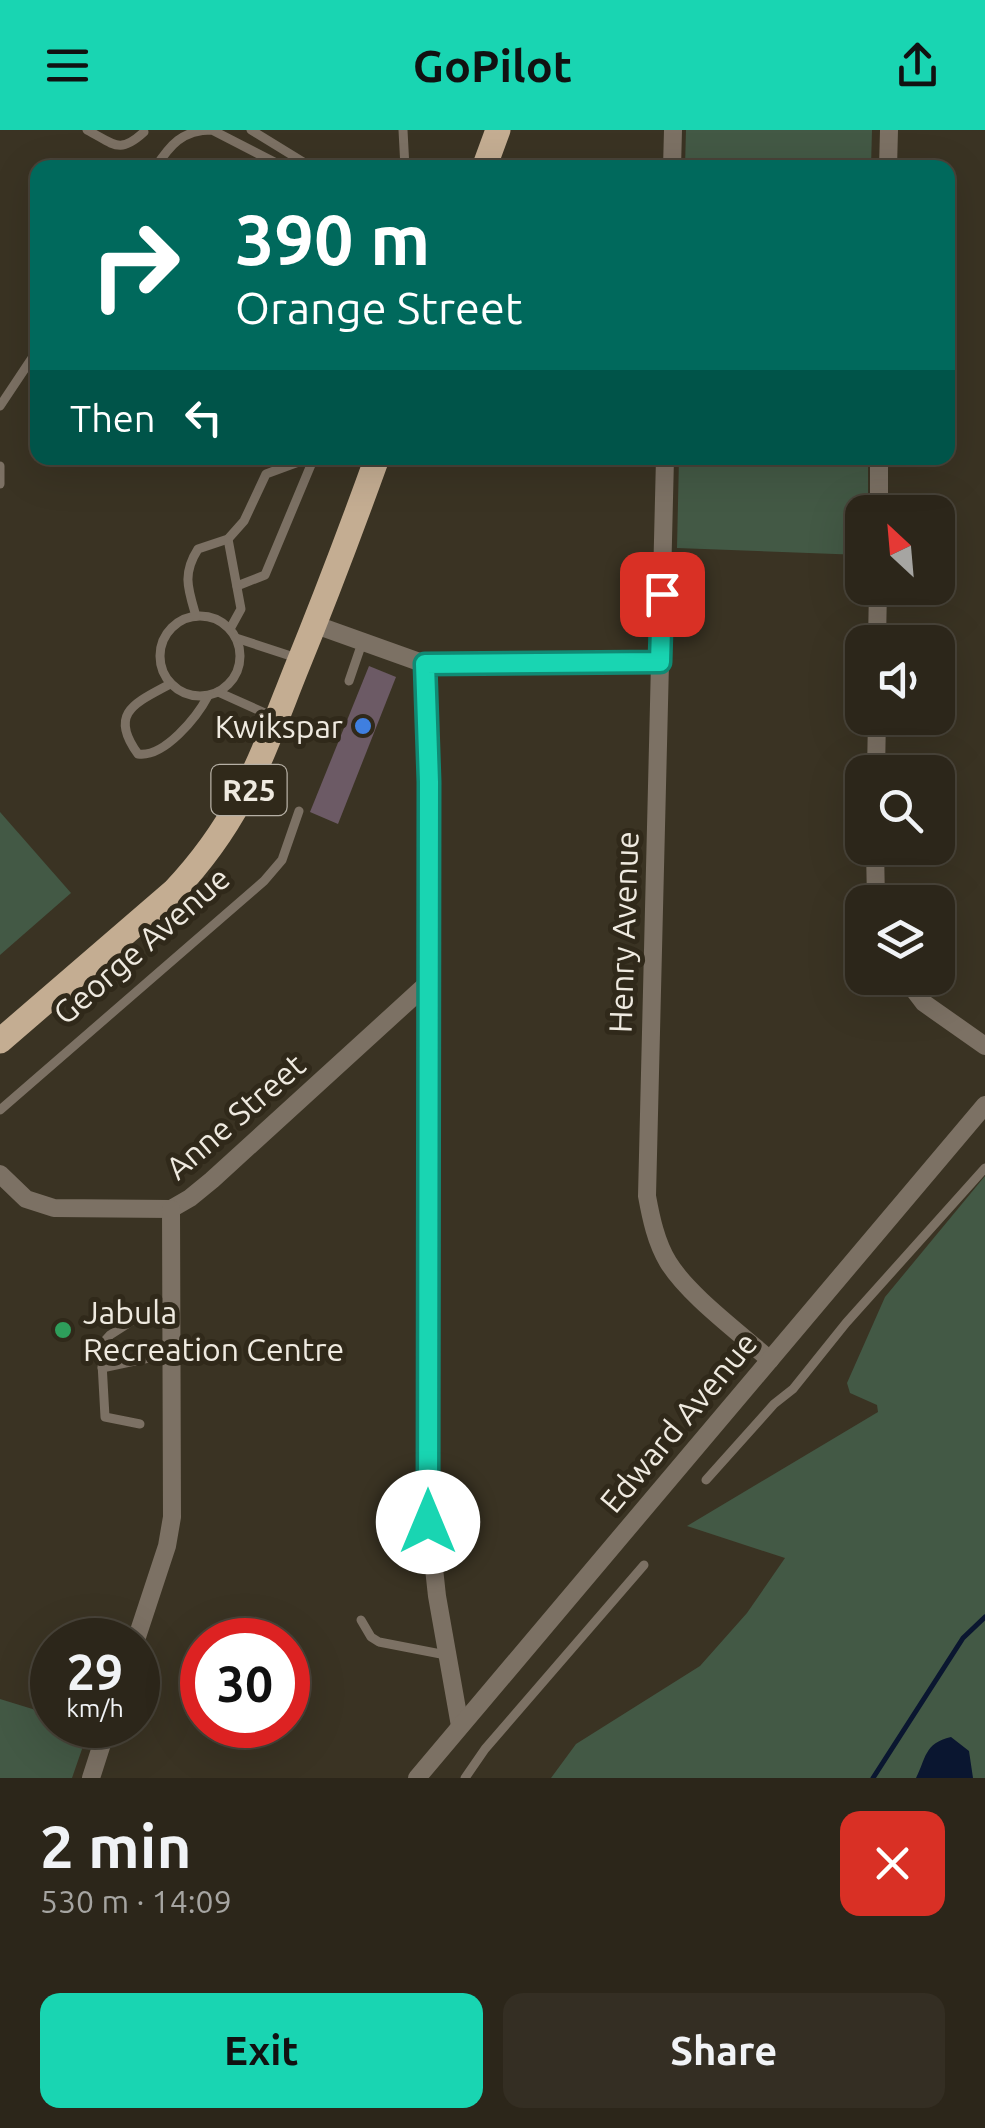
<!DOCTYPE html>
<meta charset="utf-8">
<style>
:root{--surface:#2c261a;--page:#342e23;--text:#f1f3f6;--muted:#a6a5a2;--line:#484339;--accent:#19d5b2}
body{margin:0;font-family:Ubuntu,sans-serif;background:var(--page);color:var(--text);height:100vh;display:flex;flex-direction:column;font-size:38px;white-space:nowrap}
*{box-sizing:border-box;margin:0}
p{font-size:32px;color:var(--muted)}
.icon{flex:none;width:55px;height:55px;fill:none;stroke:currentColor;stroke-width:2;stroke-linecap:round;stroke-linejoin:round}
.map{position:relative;height:1648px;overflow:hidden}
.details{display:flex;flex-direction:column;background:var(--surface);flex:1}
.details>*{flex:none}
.hud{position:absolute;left:30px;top:30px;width:925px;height:305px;border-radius:20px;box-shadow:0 10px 40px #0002,0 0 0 2px var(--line);background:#00695c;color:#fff;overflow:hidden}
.needle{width:65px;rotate:334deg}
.fabs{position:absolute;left:845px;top:365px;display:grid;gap:20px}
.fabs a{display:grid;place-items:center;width:110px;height:110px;border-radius:20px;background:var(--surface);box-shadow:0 10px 40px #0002,0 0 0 2px var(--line);font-size:50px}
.speed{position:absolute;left:30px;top:1488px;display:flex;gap:20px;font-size:50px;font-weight:700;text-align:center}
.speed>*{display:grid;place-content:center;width:130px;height:130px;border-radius:50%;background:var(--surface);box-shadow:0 10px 40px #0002,0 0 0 2px var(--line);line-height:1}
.speed small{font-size:25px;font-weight:400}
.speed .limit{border:15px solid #d22;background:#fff;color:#111}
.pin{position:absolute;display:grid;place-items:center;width:85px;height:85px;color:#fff;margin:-42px;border-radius:20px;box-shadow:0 5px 15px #0006}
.me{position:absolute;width:110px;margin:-55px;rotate:0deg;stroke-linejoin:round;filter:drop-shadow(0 0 8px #0008)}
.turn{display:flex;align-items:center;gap:35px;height:210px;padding:0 40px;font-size:45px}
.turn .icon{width:130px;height:130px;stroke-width:2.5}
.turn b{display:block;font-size:70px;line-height:85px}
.then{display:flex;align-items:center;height:95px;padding:0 40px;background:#0003;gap:20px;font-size:38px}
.round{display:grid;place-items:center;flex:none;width:105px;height:105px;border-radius:20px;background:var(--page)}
.summary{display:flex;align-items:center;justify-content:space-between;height:170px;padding:0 40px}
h1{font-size:60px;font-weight:600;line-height:75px}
.button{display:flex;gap:20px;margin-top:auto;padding:20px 40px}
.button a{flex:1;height:115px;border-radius:20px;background:var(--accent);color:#111;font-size:40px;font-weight:600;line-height:115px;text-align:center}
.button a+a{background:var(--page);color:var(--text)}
header{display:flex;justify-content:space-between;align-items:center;height:130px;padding:0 40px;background:var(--accent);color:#111;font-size:45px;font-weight:600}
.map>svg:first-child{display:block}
.green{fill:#435945}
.water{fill:#0a1630}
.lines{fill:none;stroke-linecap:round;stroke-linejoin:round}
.stream{stroke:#0a1630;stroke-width:5}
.building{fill:#6c5a65}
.service{stroke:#7c7164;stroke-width:9}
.minor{stroke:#7c7164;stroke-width:18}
.primary{stroke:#c4ad92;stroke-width:25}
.route-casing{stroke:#108a74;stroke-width:25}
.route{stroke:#19d5b2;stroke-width:18}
.shop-dot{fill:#3f7fe0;stroke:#30291a;stroke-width:4}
.leisure-dot{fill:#2e9e5b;stroke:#30291a;stroke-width:4}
.labels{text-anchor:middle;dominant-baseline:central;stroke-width:10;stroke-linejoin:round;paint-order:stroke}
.shield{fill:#30291a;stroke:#b6b0a5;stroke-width:2.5}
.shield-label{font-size:30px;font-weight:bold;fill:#efeae0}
.poi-label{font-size:32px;fill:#efeae0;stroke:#30291a;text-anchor:end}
.street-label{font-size:32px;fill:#efeae0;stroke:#30291a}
</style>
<header><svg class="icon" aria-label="menu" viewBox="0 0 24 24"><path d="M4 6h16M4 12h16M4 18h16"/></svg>GoPilot<svg class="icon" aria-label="share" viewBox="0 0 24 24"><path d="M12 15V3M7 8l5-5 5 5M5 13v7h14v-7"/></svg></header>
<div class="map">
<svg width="985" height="1648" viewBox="0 0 985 1648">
<rect width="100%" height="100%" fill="#3a3323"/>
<g class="green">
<polygon points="686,0 872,0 871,37 685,37"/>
<polygon points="679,328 868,328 868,382 862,382 862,425 677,418"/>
<polygon points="0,682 71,763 0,825"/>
<polygon points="985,1046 985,1648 551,1648 576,1614 700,1536 747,1483 785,1428 687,1396 878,1282 877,1275 850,1263 847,1253 885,1167"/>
<polygon points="0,1569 52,1585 52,1595 90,1596 72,1648 0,1648"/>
</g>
<path class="water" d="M951 1607 969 1621 973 1648H916C926 1629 924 1613 951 1607Z"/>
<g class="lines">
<polyline class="stream" points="873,1648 963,1508 985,1487"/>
</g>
<polygon class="building" points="369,536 396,547 338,694 310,682"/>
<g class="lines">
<g class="service">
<path d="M87 0C114 14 119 25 144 2"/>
<polyline points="251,0 313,38"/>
<polyline points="403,0 405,38"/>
<path d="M155 38C170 15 182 0 212 0L286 38"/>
<polyline points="0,276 38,219"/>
<polyline points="0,336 0,354"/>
<polyline points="228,409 241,479 230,499"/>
<polyline points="237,456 265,445 313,330"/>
<circle cx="200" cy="526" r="40"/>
<path d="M196 486C188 459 182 444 198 419L228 409 244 391 266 344 304 330 313 332"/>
<polyline points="236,508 300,529"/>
<polyline points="349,551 362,513"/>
<path d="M170 554C135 573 108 583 138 624 164 628 197 587 208 566"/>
<polyline points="218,562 274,587"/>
<polyline points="0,980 264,751 282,730 299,681"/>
<polyline points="102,1238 172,1223"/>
<polyline points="140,1294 105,1287 101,1215 110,1205 146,1182"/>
<polyline points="706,1350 774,1274 793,1259 846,1193 985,1038"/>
<polyline points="361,1490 371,1507 379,1512 446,1525"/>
<polyline points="465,1648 485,1619 644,1435"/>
</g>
<g class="minor">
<polyline points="672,38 673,0"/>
<polyline points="888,38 889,0"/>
<path d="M665 328 647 1066C651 1088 656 1112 668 1132 688 1165 740 1203 770 1230"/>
<polyline points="879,382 879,328"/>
<polyline points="316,495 425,534 660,531"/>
<polyline points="877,512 878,458"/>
<polyline points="425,534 429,652 429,1392 437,1466 460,1596"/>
<polyline points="876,642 877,588"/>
<polyline points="875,718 876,772"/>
<polyline points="905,848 924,873 985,916"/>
<polyline points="0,1044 26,1069 54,1078 171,1079 190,1068 212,1050 427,854"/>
<polyline points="136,1510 167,1416 172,1387 171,1079"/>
<polyline points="91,1648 108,1595"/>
<polyline points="417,1648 985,975"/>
</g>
<g class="primary">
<polyline points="484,38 498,0"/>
<path d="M0 911 174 761C241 690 260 630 295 542 324 471 351 400 377 328"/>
</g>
</g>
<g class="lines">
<g class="route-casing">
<polyline id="route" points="428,1392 429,652 425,534 660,532 662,464"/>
</g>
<use href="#route" class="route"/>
</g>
<circle class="shop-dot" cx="363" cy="596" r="10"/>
<circle class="leisure-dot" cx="63" cy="1200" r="10"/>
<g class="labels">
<rect class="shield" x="211.5" y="635" width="75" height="50" rx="8"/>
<g class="shield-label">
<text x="249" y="660">R25</text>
</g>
<g class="poi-label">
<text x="343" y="596">Kwikspar</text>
<text x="83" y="1182" text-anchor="start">Jabula<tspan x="83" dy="37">Recreation Centre</tspan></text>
</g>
<g class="street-label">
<text transform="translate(623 802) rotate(-88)">Henry Avenue</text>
<text transform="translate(141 815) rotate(-41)">George Avenue</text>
<text transform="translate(235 986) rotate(-41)">Anne Street</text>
<text transform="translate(678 1292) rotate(-50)">Edward Avenue</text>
</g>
</g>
</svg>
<div class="fabs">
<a><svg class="needle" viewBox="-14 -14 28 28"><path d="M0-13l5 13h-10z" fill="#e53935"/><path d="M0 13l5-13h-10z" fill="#a6a5a2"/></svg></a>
<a><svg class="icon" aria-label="sound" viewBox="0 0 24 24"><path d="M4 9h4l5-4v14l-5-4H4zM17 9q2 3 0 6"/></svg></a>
<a><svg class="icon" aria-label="search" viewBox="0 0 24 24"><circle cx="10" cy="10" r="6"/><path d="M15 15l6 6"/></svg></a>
<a><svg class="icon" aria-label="layers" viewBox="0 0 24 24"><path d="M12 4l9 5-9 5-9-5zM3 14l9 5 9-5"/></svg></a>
</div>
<div class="speed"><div>29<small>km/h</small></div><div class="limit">30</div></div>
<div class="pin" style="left:662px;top:464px;background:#d93025"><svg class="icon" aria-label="arrive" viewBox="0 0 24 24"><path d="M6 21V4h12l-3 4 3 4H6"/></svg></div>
<svg class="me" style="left:428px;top:1392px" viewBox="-20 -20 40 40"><circle r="19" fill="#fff"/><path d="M0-13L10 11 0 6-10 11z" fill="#19d5b2"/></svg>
<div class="hud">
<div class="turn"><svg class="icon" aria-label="right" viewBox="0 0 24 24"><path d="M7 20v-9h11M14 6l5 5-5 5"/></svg><div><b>390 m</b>Orange Street</div></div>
<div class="then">Then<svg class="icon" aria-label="left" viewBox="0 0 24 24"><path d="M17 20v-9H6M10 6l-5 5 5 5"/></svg></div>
</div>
</div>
<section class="details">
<div class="summary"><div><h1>2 min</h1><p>530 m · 14:09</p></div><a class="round" style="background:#d93025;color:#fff"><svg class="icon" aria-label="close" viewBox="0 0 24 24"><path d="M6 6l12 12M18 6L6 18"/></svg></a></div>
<div class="button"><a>Exit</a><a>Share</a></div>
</section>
